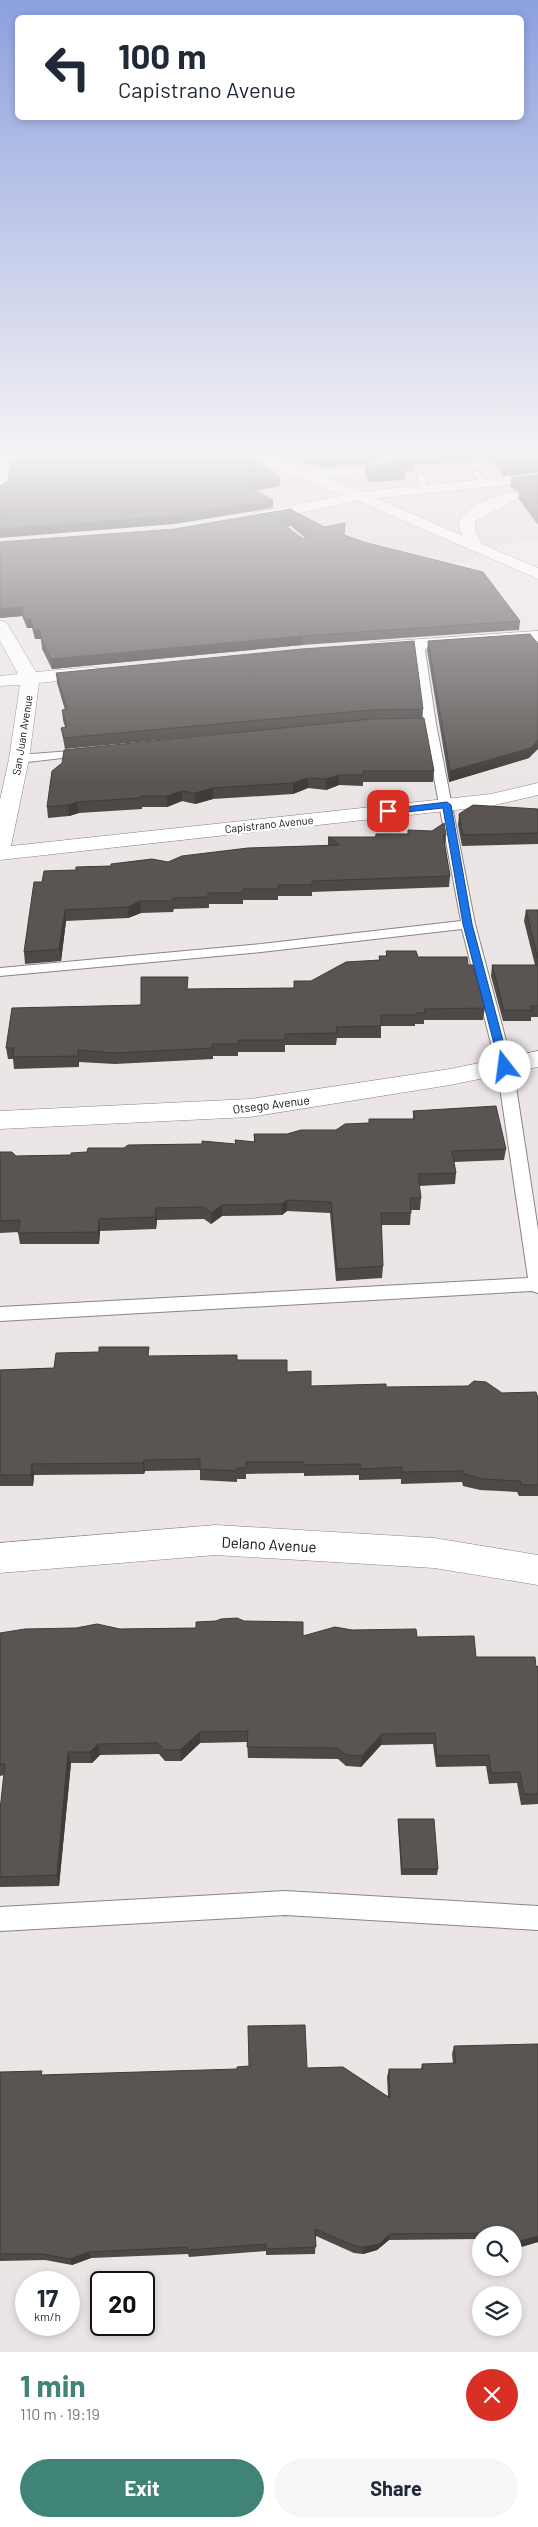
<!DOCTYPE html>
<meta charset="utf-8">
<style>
:root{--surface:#fff;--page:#f6f6f7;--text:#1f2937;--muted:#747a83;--accent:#408477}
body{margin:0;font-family:Barlow,sans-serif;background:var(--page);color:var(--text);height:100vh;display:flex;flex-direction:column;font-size:19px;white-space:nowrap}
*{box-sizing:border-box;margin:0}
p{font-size:16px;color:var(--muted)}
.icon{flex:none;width:28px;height:28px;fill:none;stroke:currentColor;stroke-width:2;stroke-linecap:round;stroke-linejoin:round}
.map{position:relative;height:2352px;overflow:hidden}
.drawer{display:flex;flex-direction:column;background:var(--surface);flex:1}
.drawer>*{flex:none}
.hud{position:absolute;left:15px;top:15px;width:509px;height:105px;border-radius:8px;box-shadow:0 2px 8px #0003;background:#fff;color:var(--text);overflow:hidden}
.buttons{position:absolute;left:472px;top:2226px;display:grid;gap:10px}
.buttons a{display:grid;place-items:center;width:50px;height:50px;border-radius:50%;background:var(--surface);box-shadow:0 2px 8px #0003;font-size:25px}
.speed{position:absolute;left:15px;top:2271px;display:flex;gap:10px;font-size:25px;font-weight:700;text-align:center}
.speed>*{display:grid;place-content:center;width:65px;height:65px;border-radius:50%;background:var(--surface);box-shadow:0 2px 8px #0003;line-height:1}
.speed small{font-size:12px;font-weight:400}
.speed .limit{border:2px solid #111;border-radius:8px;background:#fff;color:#111}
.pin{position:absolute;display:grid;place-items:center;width:42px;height:42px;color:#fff;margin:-21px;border-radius:10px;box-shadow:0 2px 8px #0006}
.me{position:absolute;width:55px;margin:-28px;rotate:345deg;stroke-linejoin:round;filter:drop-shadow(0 0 4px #0008)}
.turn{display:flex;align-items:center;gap:18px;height:105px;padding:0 20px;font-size:22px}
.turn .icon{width:65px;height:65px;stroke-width:2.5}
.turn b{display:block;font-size:35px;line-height:42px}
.round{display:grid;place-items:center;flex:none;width:52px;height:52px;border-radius:26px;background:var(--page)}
.head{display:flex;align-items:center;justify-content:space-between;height:85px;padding:0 20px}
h1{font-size:30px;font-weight:700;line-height:38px;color:var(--accent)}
.button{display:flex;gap:10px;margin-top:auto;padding:10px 20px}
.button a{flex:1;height:58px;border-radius:30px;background:var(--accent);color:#fff;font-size:20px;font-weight:700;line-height:58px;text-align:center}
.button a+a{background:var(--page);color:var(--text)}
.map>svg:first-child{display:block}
.built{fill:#e5d5d7}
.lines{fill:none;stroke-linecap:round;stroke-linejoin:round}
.service-casing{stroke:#8a8485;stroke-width:2}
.minor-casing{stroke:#8a8485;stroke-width:1}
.secondary-casing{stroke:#8a8485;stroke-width:1}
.primary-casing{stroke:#8a8485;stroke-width:1}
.service{fill:#fff;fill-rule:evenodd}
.minor{fill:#fff;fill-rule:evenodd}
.secondary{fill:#fff;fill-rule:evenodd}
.primary{fill:#fff;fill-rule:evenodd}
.wall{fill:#4d4947;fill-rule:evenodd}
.shaded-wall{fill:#3f3c3a}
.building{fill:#5a5553;stroke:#3f3c3a;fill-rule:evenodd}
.route{fill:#1a73e8;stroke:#114b97}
.labels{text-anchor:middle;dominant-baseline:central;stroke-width:5;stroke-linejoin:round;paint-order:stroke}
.far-street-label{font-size:11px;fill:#131111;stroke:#fff}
.street-label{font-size:12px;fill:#131111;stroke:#fff}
.near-street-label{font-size:15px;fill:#131111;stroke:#fff}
</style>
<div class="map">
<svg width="538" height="2352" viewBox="0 0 538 2352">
<rect width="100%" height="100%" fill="#ebe5e6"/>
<polygon class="built" points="97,454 538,454 538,541 510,543 461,562 337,579 285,541 252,510"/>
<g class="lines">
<g class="service-casing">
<g id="service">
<polygon points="473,472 479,472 489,482 482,484 473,476"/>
<polygon points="421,474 425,477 427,491 420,489 417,477"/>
<polygon points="419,641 424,644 436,724 475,924 513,1067 538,1230 538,1293 532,1291 0,1321 0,1307 528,1278 497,1067 462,929 261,952 0,976 0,968 261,944 461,921 424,724 414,644"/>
<polygon points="84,750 88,751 88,755 19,763 13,759 19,755"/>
<polygon points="285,1891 538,1906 538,1930 285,1915 0,1931 0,1907"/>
</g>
</g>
<g class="minor-casing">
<g id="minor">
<polygon points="0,454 12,454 7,489 0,493"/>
<polygon points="375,454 389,454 394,467 392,470 306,479 299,475 306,471 379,464"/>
<polygon points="0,621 6,622 36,672 93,667 99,668 102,672 99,676 93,677 39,683 29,759 11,846 491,794 538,783 538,795 491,806 0,860 0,800 9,759 20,685 0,686 0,676 18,674 0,641"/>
<polygon points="538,631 538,641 377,652 371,651 368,647 371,643 377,642"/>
<polygon points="538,1051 538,1067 450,1085 250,1117 0,1129 0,1111 250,1099 450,1069"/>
<polygon points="216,1525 434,1538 538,1555 538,1585 434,1568 216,1555 0,1573 0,1543"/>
</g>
</g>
<g class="secondary-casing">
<polygon id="secondary" points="246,454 265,454 364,493 538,568 538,579 354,499 248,457"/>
</g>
<g class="primary-casing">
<g id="primary">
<polygon points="538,474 538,482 359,500 255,523 247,518 255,513 359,492"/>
<path d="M512 492 517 493 519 496 517 499 475 521V531L483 547 481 550H469L459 527C459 508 496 495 512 492Z"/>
</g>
</g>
<use href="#service" class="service"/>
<use href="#minor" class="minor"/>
<use href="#secondary" class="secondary"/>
<use href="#primary" class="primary"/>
</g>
<g class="wall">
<polygon points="273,454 377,454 376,462 322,468"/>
<polygon points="391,454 538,454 538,472 503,476 492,461 414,465 413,471 405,471 405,480 369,482 365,475 365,466 394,462"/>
<polygon points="538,475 538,525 519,499 519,492 511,487 511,478"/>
<path d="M290 509 324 527 345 535 520 621 519 630 302 645 52 669 42 649 41 639H35L32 628H27L22 616 0 618 175 529ZM291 526 305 538 303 539 286 527Z"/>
<polygon points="428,641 529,758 449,782 427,650"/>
<polygon points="56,673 423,709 422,718 434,771 433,782 363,782 363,786 339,785 326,790 308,788 293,794 213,799 195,804 182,801 167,807 142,807 142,809 79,813 69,816 48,818 47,807 235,733 65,749 61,728 65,727 63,720 62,710 65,710 57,683"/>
<polygon points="538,809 538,844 462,846 458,825 459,814"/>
<polygon points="376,834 446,835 445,846 450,876 449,887 312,892 312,896 278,896 278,900 243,900 243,904 209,904 209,908 174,909 173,912 141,913 128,918 66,921 61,961 25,964 24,952 42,882 76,870 111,866 168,862 328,846 328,837 375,837"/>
<polygon points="526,910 538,910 538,1017 531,1017 531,1021 503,1021 491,976 492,965 535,965 524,921"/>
<polygon points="386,951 418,957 468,965 485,1008 483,1020 424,1020 424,1024 415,1024 415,1026 381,1026 381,1038 337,1038 336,1045 285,1045 285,1052 238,1052 238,1056 213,1056 213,1059 115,1064 79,1062 79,1067 14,1069 13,1059 8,1059 6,1048 188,989 294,988 311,981 379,960 379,956 386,956"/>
<polygon points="413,1111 506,1149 504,1160 454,1162 456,1173 455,1184 419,1186 421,1198 420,1210 411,1210 410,1225 381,1225 383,1266 382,1278 336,1281 330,1213 287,1211 282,1215 222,1216 211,1224 204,1219 157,1220 156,1229 100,1231 99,1244 20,1244 18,1232 0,1233 0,1152 16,1156 71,1155 124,1148 235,1144 235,1140 254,1142 254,1134 287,1134 336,1130 369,1123 369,1119 413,1119"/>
<polygon points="150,1356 237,1360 287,1372 311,1386 386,1387 502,1393 538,1396 538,1496 519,1496 517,1492 480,1490 463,1486 462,1482 401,1484 401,1479 359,1480 359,1475 304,1476 304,1473 246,1474 246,1479 237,1479 237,1482 200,1480 200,1470 145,1471 144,1474 34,1475 33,1486 0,1486 0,1370 54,1368"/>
<polygon points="244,1621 303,1636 352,1630 417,1637 476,1657 536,1667 538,1666 538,1804 521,1805 517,1783 489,1784 486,1766 436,1767 433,1744 381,1745 361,1767 346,1766 338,1759 248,1758 247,1742 200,1743 181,1761 165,1761 159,1754 100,1755 92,1763 71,1763 59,1886 0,1887 0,1810 4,1775 0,1776 0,1633 120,1629 196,1628"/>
<polygon points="398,1819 438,1869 437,1875 401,1875 398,1825"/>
<polygon points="454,2046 538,2242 514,2249 514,2235 481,2235 481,2239 389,2240 377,2250 363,2254 354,2253 316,2236 315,2254 266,2255 266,2251 189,2257 188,2254 91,2258 72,2265 45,2260 0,2261 0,2072 43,2075 307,2068 388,2096 387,2077 389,2069 421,2069 422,2064 453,2064 452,2054"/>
</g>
<g class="shaded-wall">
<polygon points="377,454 376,462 322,468 323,459"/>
<polygon points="538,464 538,472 503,476 504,467"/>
<polygon points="280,478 280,486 245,493 245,485"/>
<polygon points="273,500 273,508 175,524 0,538 0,529"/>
<polygon points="21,607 22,616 0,618 0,609"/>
<polygon points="26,619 31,619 32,628 27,628"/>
<polygon points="34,630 40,630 41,639 35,639"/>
<polygon points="302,636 302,645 52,669 51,659"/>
<polygon points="538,740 538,749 529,758 449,782 450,771"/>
<polygon points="339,775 339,785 326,790 326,779"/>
<polygon points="308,778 308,788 293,794 293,783"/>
<polygon points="213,788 213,799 195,804 195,793"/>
<polygon points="182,791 182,801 167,807 167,796"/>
<polygon points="77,802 79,813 69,816 68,805"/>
<polygon points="140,901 141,913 128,918 128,907"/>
<polygon points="65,910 66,921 61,961 59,949"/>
<polygon points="78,1050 79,1062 79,1067 78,1056"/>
<polygon points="287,1200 287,1211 282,1215 282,1204"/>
<polygon points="222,1205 222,1216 211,1224 211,1213"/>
<polygon points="156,1208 157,1220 156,1229 155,1217"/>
<polygon points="99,1219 100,1231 99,1244 98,1232"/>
<polygon points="144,1460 145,1471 144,1474 143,1463"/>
<polygon points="32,1464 34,1475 33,1486 31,1475"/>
<polygon points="200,1732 200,1743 181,1761 180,1750"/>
<polygon points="382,1734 381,1745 361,1767 362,1756"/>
<polygon points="98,1744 100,1755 92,1763 90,1752"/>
<polygon points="68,1752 71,1763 59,1886 57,1875"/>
<polygon points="390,2234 389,2240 377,2250 363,2254 364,2247"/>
<polygon points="538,2236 538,2242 514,2249 514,2243"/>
<polygon points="89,2252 91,2258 72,2265 70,2259"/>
</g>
<g class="building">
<polygon points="11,454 248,454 280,478 245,485 273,500 174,516 0,529 0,486 8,481"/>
<polygon points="303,454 377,454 323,459"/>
<polygon points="394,454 473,454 410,457 414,463 401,463 405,471 369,473 365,466 394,463 396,458"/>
<polygon points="494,454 538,454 538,464 504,467"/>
<polygon points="538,475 538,515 520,490 519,484 511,478"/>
<path d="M290 509 324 527 345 523 344 535 367 543 483 572 520 621 302 636 51 659 41 639 40 630H34L31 619H26L21 607 0 609V542L175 529ZM283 518H291L314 536 303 539 282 523Z"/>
<polygon points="530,634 538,644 538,740 531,748 450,771 428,641"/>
<polygon points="414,641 423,709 371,710 64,738 61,728 67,727 62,710 67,709 56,673 302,649"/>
<polygon points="424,718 434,771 363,771 364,775 339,775 326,779 308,778 293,783 213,788 195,793 182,791 167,796 141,796 141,798 77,802 68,805 47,807 52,771 62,763 64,750 372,719"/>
<polygon points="473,805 538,809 538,833 463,835 459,814"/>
<polygon points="444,823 446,835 443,835 450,876 312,881 312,885 278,885 278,889 243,889 243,893 208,893 208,897 173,898 173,901 140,901 128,907 65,910 59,949 24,952 34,882 42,882 44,871 76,870 76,867 111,866 111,864 152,859 168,862 182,856 248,848 340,845 328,837 376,837 376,834 408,834 408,830 432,831"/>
<polygon points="526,910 538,910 538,959"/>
<polygon points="386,951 416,951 418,957 467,957 468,965 473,965 485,1008 424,1009 425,1013 416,1013 416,1015 381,1015 381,1026 336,1027 337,1033 285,1034 285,1040 238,1040 238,1044 212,1044 213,1048 114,1053 78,1050 78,1056 13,1057 14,1048 6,1048 12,1008 141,1005 141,977 188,977 187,989 294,988 294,981 311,981 346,962 380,960 379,956 387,956"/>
<polygon points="492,965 538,965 538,1006 531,1006 532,1010 504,1010"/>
<polygon points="496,1106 506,1149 452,1151 456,1173 418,1174 421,1198 410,1198 411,1213 381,1213 383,1266 337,1269 331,1202 287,1200 282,1204 222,1205 211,1213 204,1207 156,1208 155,1217 99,1219 98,1232 18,1233 20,1220 0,1221 0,1152 12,1152 16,1156 71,1155 71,1153 87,1152 88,1148 124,1148 128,1145 202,1144 202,1141 236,1144 235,1140 255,1142 254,1134 287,1134 301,1130 336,1130 345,1124 369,1123 369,1119 415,1119 413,1111"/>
<polygon points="99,1347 149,1347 148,1356 237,1355 237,1360 287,1360 287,1372 311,1371 311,1386 386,1384 386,1387 468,1386 474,1381 486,1382 502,1393 536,1392 537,1396 538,1396 538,1485 521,1485 520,1481 482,1479 464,1474 464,1471 402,1472 402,1467 360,1469 360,1464 304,1465 304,1462 246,1462 246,1468 237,1468 237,1471 200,1469 200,1459 144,1460 143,1463 32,1464 31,1475 0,1475 0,1370 54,1368 56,1353 99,1352"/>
<polygon points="237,1618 244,1621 303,1622 303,1636 335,1627 352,1630 416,1629 417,1637 474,1636 476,1657 535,1657 536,1667 538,1666 538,1794 524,1794 520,1772 491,1773 489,1755 437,1756 435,1733 382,1734 362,1756 346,1755 338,1748 247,1747 248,1731 200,1732 180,1750 164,1750 158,1743 98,1744 90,1752 68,1752 57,1875 0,1877 0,1810 5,1764 0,1764 0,1633 25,1629 76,1628 97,1624 120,1629 196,1628 196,1622 216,1621 221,1619"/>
<polygon points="398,1819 434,1819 438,1869 402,1869"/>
<polygon points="305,2025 307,2068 343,2067 390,2098 389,2069 423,2069 422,2064 456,2063 454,2046 538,2044 538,2236 514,2243 514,2235 485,2235 485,2233 390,2234 379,2244 364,2247 355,2246 315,2229 316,2247 266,2249 266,2244 188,2250 187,2247 89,2252 70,2259 42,2254 0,2254 0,2072 42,2071 41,2075 237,2069 237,2067 249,2066 248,2026"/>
</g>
<linearGradient id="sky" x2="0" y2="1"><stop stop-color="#8ca0df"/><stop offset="0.58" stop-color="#f6f3f4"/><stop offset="1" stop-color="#f6f3f4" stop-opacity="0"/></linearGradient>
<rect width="538" height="783" fill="url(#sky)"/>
<polygon class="route" points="447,802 451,805 472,924 510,1067 505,1070 500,1067 463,924 443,808 388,814 384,811 388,809"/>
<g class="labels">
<g class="far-street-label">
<text transform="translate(22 735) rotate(-81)">San Juan Avenue</text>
<text transform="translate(269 824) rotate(-6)">Capistrano Avenue</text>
</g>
<g class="street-label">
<text transform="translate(271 1104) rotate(-7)">Otsego Avenue</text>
</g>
<g class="near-street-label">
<text transform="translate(269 1544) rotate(3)">Delano Avenue</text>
</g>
</g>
</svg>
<div class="buttons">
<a><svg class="icon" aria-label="search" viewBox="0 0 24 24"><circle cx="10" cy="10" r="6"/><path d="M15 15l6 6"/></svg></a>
<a><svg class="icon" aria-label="layers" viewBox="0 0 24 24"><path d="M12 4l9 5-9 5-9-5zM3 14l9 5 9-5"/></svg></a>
</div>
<div class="speed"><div>17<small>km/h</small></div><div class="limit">20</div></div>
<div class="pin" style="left:388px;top:811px;background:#d93025"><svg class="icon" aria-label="arrive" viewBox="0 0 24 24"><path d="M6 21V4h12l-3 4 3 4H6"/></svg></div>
<svg class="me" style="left:505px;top:1067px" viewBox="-20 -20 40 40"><circle r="19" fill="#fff"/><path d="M0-13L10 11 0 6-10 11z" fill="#1a73e8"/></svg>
<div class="hud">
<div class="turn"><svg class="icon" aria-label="left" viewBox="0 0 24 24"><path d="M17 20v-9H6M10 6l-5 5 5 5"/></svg><div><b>100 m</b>Capistrano Avenue</div></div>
</div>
</div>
<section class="drawer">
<div class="head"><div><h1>1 min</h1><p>110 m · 19:19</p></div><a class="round" style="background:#d93025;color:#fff"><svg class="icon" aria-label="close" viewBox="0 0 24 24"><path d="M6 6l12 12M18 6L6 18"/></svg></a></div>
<div class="button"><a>Exit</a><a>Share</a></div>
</section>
